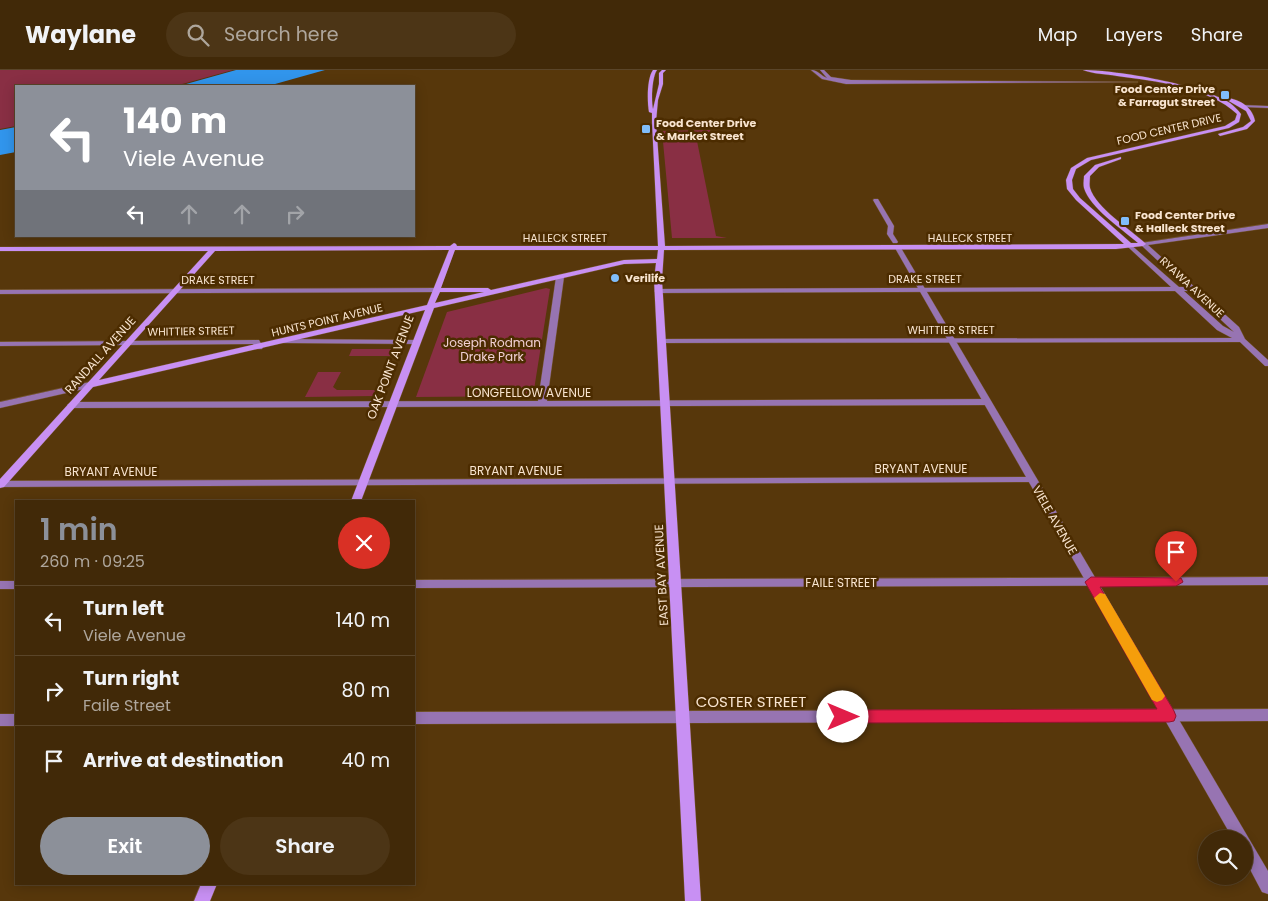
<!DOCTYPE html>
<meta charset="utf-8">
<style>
:root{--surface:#412908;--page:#4c3516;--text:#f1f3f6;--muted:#aea69c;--line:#5a4529;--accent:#8c9099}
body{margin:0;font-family:Poppins,sans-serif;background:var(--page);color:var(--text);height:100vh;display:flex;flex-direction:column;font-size:19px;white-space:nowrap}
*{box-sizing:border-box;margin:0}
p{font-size:16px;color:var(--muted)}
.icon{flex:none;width:28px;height:28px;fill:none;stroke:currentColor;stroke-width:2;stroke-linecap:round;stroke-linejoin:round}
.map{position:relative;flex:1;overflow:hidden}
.sheet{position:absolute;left:15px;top:430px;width:400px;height:385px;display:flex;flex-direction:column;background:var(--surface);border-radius:0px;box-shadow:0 2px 12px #0003,0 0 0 1px var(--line)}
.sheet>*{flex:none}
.guide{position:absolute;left:15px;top:15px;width:400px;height:152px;border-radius:0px;box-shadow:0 2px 12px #0003,0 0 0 1px var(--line);background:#8c9099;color:#fff;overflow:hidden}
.fabs{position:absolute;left:1198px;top:760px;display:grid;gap:10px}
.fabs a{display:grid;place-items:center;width:55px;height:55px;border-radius:50%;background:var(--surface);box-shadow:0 2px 12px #0003,0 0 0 1px var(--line);font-size:25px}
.pin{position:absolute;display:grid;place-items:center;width:42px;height:42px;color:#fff;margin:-51px -21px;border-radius:50% 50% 50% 0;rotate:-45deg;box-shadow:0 0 5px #0007}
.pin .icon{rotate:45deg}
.me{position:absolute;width:55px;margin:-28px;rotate:90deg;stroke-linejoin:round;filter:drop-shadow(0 0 4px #0008)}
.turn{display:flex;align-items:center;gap:18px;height:105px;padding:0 25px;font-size:22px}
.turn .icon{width:65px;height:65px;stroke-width:2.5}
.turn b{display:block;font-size:35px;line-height:42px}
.lanes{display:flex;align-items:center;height:48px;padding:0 25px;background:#0003;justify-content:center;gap:25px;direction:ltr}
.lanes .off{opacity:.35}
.round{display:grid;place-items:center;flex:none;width:52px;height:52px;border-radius:26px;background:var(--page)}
.headline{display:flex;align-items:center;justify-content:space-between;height:85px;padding:0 25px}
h1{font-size:30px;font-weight:600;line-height:38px;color:var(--accent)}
.button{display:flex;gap:10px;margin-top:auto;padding:10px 25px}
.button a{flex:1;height:58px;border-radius:30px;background:var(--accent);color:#fff;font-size:20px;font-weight:600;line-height:58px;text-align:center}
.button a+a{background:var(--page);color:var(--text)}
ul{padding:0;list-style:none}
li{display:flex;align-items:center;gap:15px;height:70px;padding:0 25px;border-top:1px solid var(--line)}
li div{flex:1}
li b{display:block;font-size:19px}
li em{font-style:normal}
header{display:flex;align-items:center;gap:30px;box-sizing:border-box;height:70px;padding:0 25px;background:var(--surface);border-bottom:1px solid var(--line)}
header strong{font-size:24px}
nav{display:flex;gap:28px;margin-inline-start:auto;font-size:18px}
.search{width:350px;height:45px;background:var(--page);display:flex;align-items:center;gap:12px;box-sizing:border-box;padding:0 18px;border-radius:28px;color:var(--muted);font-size:19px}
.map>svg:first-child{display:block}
.green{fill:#892f44}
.water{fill:#3195ec}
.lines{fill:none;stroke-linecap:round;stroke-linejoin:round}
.minor-casing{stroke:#71532a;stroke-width:1}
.tertiary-casing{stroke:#71532a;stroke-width:1}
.secondary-casing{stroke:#71532a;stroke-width:1}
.minor{fill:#9774b2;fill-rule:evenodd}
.tertiary{fill:#9774b2;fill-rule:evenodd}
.secondary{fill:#c890f3;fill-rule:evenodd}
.route{fill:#e11d48;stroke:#92132f}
.slow{fill:#f59e0b}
.poi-dot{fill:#80bdfa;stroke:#4c2c00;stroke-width:2}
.labels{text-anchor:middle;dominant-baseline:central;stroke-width:5;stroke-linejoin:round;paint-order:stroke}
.far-poi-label{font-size:11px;font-weight:bold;fill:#f8e4cf;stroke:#4c2c00;text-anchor:start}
.far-street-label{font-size:11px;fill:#f8e4cf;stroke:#4c2c00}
.park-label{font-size:12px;fill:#f1d0d4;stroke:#4c2c00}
.street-label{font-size:12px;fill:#f8e4cf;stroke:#4c2c00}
.near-street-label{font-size:15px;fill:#f8e4cf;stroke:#4c2c00}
</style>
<header>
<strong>Waylane</strong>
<div class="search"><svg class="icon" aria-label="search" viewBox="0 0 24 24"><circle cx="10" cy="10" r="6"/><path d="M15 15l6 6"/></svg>Search here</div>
<nav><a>Map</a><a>Layers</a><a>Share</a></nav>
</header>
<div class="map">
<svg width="1268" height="831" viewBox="0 0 1268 831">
<rect width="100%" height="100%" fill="#57370b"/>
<g class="green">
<polygon points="0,0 233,0 175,16 16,16 16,56 0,59"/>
<polygon points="710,60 712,66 696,66 716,166 727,168 672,168 662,61"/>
<polygon points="546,218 550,219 533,326 416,327 447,242"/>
<polygon points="352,279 393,279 390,286 349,286"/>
<polygon points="318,302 341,302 333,317 337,320 376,320 374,326 305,327"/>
</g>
<g class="water">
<polygon points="236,0 325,0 268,16 179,16"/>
<polygon points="16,57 16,82 0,85 0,60"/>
</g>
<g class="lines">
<g class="minor-casing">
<g id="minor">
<path d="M811 0C818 0 821 6 827 8L820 0H824L831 7 851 10 1138 12 846 14 822 9Z"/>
<polygon points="1242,35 1268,36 1268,38 1244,37"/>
<polygon points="874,129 878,129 894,156 893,164 898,172 897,173 893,173 887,164 888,156 873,130"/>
<path d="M1268 154V158L1148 175 1239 257 1245 269 1268 290V296H1265L1240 272 661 273 657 271 661 269 1232 268 1217 260 1175 221 658 223 654 221 658 219 1171 217 1128 177V175L1130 174 1179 217H1186L1141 175V173ZM1184 221H1190L1234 262 1223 256Z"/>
<polygon points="560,205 564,207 547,331 987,329 991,332 987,335 71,338 67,335 71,332 538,331 556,207"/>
<polygon points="437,218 441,220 440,222 0,224 0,220"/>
<polygon points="279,269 417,270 421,272 417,274 282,273 278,271"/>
<polygon points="256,270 259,270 263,277 262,279 256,279 253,274 0,276 0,272"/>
<polygon points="1032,407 1036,408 1037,410 1036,412 0,417 0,411"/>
<polygon points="1268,507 1268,515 414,518 414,510"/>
<rect x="0" y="511" width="16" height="8"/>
<polygon points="1268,639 1268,651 414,654 414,642"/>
<rect x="0" y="644" width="16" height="12"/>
</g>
</g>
<g class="tertiary-casing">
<g id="tertiary">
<polygon points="896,177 901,178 1268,801 1268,824 1262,822 1244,788 1244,769 1233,769 895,178"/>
<polygon points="90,312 94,315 93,317 0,338 0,332"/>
</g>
</g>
<g class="secondary-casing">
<g id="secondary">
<path d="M653 0H657C652 7 651 30 653 39L659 14V3L662 0H666L663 3V14L658 30 656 52 665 176 1124 174 1076 130 1067 119 1066 110 1071 98 1087 88 1225 56 1235 50 1237 44C1209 17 1154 11 1117 6 1106 4 1093 4 1083 0 1117 0 1202 15 1230 33 1234 36 1238 40 1241 44L1239 52 1229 58 1091 90 1076 99 1072 110 1073 119 1080 128 1131 173H1138C1122 159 1090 138 1084 118 1083 114 1084 109 1084 106L1095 95 1121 87V89L1099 97 1090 106C1090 110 1089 114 1090 118 1096 138 1130 159 1145 173L1146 174 1143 176 1116 179 664 180 662 210 701 831H685L654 210 656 193 624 194 434 238 361 431H351L425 240 93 317 4 417 0 418V409L208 181H0V177L450 176 454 173 456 174 457 176H658L652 52V43L649 42C647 31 647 8 653 0ZM449 180 427 235 99 310 215 181ZM455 180H658L657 189 624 190 491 220 488 218H441ZM440 222H484L435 233Z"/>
<path d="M1227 28C1240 29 1253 38 1255 51L1247 59 1220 66 1218 64 1243 57 1251 51 1246 41 1227 30Z"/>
<polygon points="201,814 217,814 210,831 194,831"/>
</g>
</g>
<use href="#minor" class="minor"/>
<use href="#tertiary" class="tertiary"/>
<use href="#secondary" class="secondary"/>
</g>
<polygon class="route" points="1091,507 1181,508 1183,512 1176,516 1100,517 1174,641 1176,646 1174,651 1169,652 843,653 838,651 835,647 838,642 843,640 1157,639 1085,512"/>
<polygon class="slow" points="1100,523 1105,524 1162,621 1165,626 1162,630 1157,632 1152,630 1094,528"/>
<g class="poi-dot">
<rect x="1220" y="20" width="10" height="10" rx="2.5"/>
<rect x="641" y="54" width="10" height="10" rx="2.5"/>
<rect x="1120" y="146" width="10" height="10" rx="2.5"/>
<circle cx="615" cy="208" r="5"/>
</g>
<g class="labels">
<g class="far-poi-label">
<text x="1215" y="19" text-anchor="end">Food Center Drive<tspan x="1215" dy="13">&amp; Farragut Street</tspan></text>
<text x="656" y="53">Food Center Drive<tspan x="656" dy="13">&amp; Market Street</tspan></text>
<text x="1135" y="145">Food Center Drive<tspan x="1135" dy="13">&amp; Halleck Street</tspan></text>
<text x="625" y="208">Verilife</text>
</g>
<g class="far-street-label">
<text transform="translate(1169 59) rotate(-13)">FOOD CENTER DRIVE</text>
<text x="565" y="168">HALLECK STREET</text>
<text x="970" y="168">HALLECK STREET</text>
<text x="925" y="209">DRAKE STREET</text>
<text x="218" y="210">DRAKE STREET</text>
<text transform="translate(1192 217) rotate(43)">RYAWA AVENUE</text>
<text transform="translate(327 250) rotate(-13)">HUNTS POINT AVENUE</text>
<text x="951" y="260">WHITTIER STREET</text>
<text transform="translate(191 261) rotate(-1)">WHITTIER STREET</text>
</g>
<g class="park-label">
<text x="492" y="272">Joseph Rodman<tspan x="492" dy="14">Drake Park</tspan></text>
</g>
<g class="street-label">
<text transform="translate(100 285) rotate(-48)">RANDALL AVENUE</text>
<text transform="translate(390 297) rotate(-69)">OAK POINT AVENUE</text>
<text x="529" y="322">LONGFELLOW AVENUE</text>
<text x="921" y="398">BRYANT AVENUE</text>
<text x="516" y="400">BRYANT AVENUE</text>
<text x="111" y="401">BRYANT AVENUE</text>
<text transform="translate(1055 450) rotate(60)">VIELE AVENUE</text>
<text transform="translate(661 505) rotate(-93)">EAST BAY AVENUE</text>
<text x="841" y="512">FAILE STREET</text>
</g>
<g class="near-street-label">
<text x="751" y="631">COSTER STREET</text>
</g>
</g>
</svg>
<div class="fabs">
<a><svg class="icon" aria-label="search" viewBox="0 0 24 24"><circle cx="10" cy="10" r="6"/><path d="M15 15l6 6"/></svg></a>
</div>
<div class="pin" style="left:1176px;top:512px;background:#d93025"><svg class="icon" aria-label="arrive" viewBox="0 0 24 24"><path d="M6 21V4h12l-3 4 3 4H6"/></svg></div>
<svg class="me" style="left:843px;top:647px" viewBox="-20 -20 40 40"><circle r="19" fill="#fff"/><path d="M0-13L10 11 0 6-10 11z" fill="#e11d48"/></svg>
<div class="guide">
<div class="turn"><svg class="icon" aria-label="left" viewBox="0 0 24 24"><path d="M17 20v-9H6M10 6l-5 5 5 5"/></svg><div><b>140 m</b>Viele Avenue</div></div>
<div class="lanes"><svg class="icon" aria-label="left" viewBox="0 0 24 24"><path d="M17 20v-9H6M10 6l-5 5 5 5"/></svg><svg class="icon off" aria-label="ahead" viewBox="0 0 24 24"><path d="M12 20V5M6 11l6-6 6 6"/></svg><svg class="icon off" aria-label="ahead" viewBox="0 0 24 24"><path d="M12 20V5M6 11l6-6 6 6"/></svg><svg class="icon off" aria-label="right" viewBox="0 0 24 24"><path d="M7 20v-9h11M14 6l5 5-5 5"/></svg></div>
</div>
<section class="sheet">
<div class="headline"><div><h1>1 min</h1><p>260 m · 09:25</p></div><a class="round" style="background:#d93025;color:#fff"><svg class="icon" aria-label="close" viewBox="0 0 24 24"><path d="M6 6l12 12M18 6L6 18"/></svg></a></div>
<ul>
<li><svg class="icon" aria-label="left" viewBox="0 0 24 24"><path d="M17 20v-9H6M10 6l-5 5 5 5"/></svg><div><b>Turn left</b><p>Viele Avenue</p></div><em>140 m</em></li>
<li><svg class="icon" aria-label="right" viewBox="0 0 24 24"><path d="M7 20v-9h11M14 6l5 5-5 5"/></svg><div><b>Turn right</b><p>Faile Street</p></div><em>80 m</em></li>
<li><svg class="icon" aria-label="arrive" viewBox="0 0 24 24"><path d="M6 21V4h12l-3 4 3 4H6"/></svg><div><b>Arrive at destination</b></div><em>40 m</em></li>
</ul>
<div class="button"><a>Exit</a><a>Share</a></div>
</section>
</div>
